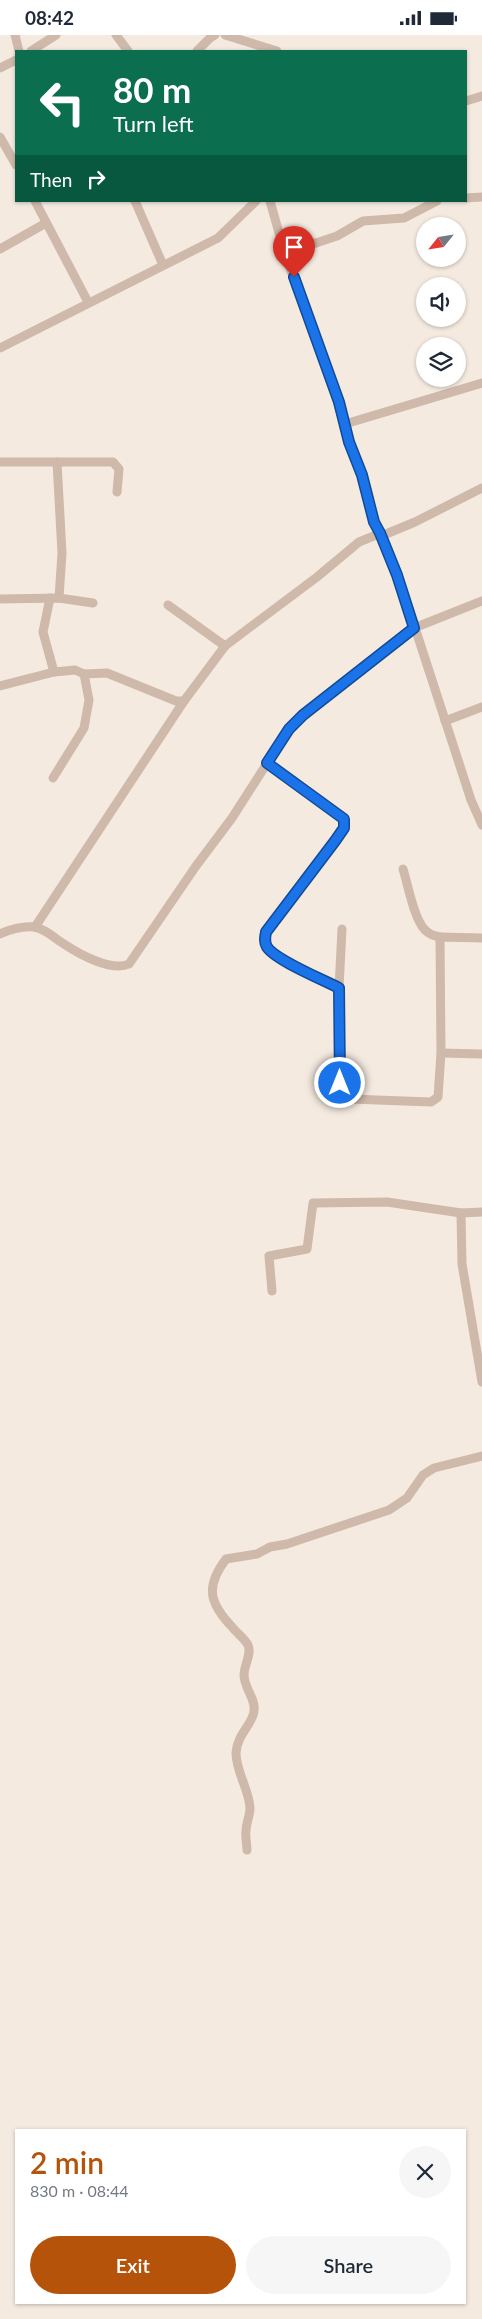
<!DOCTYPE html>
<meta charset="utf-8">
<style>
:root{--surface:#fff;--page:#f6f6f7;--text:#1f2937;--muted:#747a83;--accent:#b45309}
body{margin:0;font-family:Lato,sans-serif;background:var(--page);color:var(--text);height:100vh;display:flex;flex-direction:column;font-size:19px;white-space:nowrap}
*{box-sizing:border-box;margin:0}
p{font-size:16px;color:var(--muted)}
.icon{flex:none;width:28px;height:28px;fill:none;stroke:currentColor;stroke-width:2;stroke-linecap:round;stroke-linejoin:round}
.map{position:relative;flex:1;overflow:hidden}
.sheet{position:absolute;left:15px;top:2094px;width:451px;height:175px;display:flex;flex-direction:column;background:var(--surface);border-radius:0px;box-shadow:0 1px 4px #0004}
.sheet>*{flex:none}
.top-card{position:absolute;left:15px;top:15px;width:452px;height:152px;border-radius:0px;box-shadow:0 1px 4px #0004;background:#0b6e4f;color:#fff;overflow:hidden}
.needle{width:32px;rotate:240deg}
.buttons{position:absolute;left:416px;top:182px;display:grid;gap:10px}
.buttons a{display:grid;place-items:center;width:50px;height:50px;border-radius:50%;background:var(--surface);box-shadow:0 1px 4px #0004;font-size:25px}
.pin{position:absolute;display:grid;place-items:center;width:42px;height:42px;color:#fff;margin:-51px -21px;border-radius:50% 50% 50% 0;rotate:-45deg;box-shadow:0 0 5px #0007}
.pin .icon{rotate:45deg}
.me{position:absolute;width:55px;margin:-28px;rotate:0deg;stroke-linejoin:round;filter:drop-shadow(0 0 4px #0008)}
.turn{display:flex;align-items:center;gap:18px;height:105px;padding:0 15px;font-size:22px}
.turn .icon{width:65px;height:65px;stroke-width:2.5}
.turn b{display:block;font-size:35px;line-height:42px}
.then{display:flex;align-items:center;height:48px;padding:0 15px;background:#0003;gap:10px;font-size:19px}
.round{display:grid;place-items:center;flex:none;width:52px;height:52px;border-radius:26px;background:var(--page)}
.head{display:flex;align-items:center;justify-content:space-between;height:85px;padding:0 15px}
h1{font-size:30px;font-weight:600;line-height:38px;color:var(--accent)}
.action{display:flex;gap:10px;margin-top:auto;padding:10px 15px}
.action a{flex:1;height:58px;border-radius:30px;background:var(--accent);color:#fff;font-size:20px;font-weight:600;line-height:58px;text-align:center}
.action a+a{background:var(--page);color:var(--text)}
.status{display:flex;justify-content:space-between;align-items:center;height:35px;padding:0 25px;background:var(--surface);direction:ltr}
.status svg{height:14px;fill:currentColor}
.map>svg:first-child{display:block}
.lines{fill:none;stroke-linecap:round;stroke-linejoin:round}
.minor{stroke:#cfb9aa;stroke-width:9}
.route-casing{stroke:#114b97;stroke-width:12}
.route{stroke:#1a73e8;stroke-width:9}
</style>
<div class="status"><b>08:42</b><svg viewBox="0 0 49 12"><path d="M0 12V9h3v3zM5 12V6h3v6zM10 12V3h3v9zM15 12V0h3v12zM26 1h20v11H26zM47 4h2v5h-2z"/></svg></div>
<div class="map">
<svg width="482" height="2284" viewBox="0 0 482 2284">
<rect width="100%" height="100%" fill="#f5eae0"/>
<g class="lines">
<g class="minor">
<polyline points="15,0 19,16"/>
<polyline points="116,0 128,16"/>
<polyline points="225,0 277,16"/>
<polyline points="31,16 56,0"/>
<polyline points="197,16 210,3 215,0"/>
<polyline points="0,33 16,25"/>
<polyline points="466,66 482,61"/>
<polyline points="0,102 16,130"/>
<polyline points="466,163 482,162"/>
<polyline points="35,166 88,267"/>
<polyline points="135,166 163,230"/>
<polyline points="270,166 283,212 285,214 289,230 330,341 349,407 362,440 374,487 381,498 405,562 471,765 482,790"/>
<polyline points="0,214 46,188"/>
<polyline points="285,214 316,208 337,201 363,186 404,183 437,166"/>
<polyline points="0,313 218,203 256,166"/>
<polyline points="345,389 482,348"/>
<polyline points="0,427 113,427 119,434 117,457"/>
<polyline points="57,427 62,518 59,563"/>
<polyline points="50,563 43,597 54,637"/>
<polyline points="0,564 59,563 93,568"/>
<polyline points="168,570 225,611"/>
<polyline points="0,651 54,637 75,635 84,639 107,638 176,666 184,666 225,611 317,542 359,507 381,498 386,499 415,487 482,453"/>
<polyline points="445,686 482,672"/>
<path d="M267 728 344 784V793L335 806 267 897C265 902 264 907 267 912 275 925 324 945 339 953"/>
<polyline points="53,743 84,693 89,665 84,639"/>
<path d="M403 834C408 850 414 884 425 895 429 899 434 901 440 902"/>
<polyline points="35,892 184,666"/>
<polyline points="342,894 339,953 340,1048 343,1057 350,1064 431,1067 438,1062 441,1018 440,902 482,903"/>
<path d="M0 899C11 894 21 891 34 892 46 894 54 903 64 909 79 919 111 937 129 929L196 831 232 783 289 694 303 680 414 593 482 566"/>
<polyline points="441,1018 482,1019"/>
<polyline points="461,1178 462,1229 482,1347"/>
<polyline points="272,1256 269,1221 307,1214 313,1168 387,1167 461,1178 482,1177"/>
<path d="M247 1815C247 1809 245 1802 246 1796 246 1788 250 1781 250 1773 249 1754 236 1737 236 1718 237 1699 253 1689 254 1676 256 1664 244 1653 244 1640 244 1630 252 1619 248 1610 245 1604 237 1598 233 1593 209 1568 205 1552 226 1524L257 1519 270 1512 287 1509 389 1475 407 1463 423 1440 434 1433 482 1421"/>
</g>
</g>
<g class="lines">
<g class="route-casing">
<path id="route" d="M294 242 339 367 349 407 362 440 374 487 380 498 397 540 414 593 303 680 289 694 267 728 344 784V793L335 806 266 897C265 902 264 907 267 912 275 925 324 945 339 953L340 1048"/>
</g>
<use href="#route" class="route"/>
</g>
</svg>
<div class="buttons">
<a><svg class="needle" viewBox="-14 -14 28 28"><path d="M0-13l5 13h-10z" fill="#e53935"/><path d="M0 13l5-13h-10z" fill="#747a83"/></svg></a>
<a><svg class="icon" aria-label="sound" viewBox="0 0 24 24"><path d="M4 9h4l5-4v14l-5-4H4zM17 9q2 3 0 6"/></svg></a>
<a><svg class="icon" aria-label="layers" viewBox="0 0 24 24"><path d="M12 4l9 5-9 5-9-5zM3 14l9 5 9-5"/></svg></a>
</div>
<div class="pin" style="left:294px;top:242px;background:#d93025"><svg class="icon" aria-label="arrive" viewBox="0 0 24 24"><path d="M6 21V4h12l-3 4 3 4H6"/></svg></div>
<svg class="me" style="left:340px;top:1048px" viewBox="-20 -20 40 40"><circle r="17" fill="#1a73e8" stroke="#fff" stroke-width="3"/><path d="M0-11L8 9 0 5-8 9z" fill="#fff"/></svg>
<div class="top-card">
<div class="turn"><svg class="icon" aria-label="left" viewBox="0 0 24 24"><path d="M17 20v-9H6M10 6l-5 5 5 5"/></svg><div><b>80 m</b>Turn left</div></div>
<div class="then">Then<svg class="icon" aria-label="right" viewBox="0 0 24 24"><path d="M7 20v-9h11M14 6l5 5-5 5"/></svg></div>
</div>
<section class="sheet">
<div class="head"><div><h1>2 min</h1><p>830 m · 08:44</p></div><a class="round"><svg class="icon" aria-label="close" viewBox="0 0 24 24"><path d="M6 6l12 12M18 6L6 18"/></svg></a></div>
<div class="action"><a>Exit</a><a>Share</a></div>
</section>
</div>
